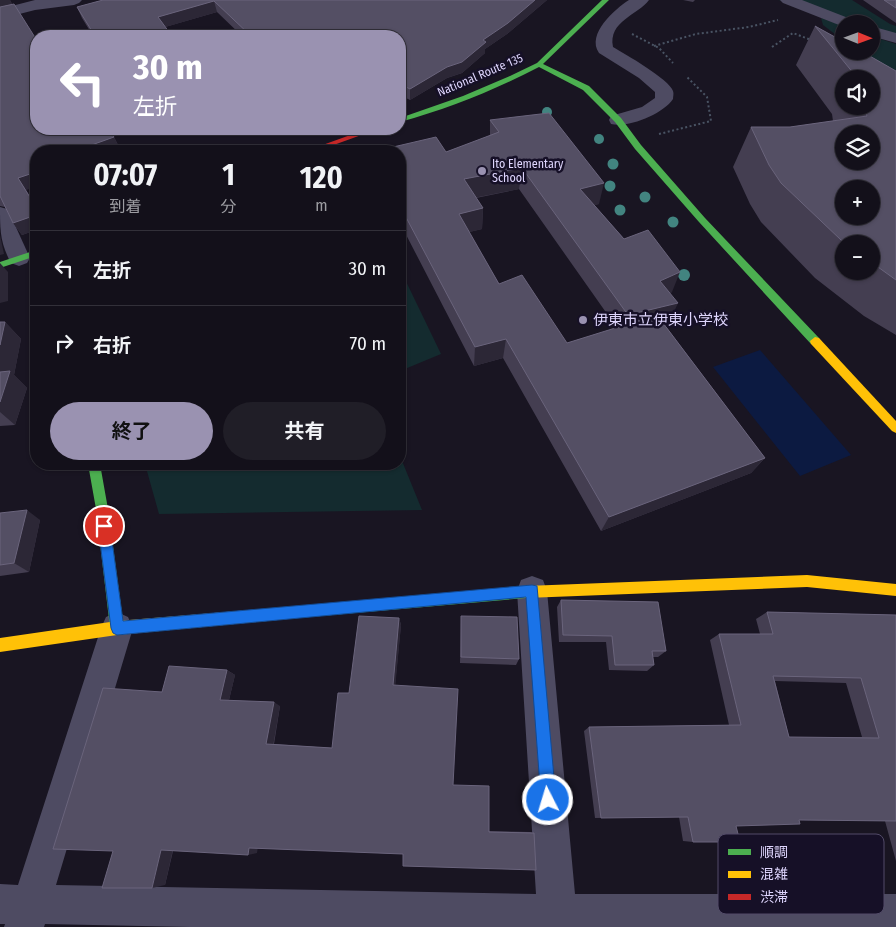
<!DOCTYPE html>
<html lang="ja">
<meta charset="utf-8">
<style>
:root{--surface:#13101a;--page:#201e27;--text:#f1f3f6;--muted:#9d9da2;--line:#323039;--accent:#9a92b1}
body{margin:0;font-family:"Fira Sans Condensed","Noto Sans JP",sans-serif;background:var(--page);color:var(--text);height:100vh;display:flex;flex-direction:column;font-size:19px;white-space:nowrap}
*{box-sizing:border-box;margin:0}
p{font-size:16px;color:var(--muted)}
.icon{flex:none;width:28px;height:28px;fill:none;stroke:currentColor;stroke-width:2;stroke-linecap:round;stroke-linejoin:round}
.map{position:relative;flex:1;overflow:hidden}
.drawer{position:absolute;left:30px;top:145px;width:376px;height:325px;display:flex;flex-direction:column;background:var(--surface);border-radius:20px;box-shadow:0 1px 4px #0004,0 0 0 1px var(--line)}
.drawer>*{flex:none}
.banner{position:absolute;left:30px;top:30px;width:376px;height:105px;border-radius:20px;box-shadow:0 1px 4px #0004,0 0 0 1px var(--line);background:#9a92b1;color:#fff;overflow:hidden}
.needle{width:32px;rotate:91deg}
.controls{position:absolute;left:835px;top:15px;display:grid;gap:10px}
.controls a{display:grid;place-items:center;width:45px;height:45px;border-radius:50%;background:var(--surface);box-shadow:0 1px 4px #0004,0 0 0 1px var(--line);font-size:25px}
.pin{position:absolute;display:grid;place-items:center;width:42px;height:42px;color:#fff;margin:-21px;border:2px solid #fff;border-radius:50%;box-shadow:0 1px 5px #0007}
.me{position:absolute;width:55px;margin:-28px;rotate:355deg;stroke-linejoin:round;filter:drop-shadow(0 0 4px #0008)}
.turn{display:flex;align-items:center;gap:18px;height:105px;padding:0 20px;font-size:22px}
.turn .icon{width:65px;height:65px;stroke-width:2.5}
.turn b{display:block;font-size:35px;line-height:42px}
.eta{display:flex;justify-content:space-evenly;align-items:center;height:85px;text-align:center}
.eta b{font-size:30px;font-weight:700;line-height:35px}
.primary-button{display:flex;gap:10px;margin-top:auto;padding:10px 20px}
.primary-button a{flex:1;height:58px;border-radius:30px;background:var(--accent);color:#111;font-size:20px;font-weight:700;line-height:58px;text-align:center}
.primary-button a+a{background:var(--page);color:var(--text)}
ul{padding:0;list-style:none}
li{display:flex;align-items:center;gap:15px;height:75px;padding:0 20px;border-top:1px solid var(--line)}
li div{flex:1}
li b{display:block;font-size:19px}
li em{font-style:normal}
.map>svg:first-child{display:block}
.green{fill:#142b2f}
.water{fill:#0c1a41}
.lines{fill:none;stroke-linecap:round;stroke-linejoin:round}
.path{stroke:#495363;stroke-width:2;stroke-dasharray:2 2.5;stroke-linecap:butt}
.street{fill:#4e4b62;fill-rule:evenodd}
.fast{fill:#4caf50;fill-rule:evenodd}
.slow{fill:#ffc107;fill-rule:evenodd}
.jam{fill:#c62828;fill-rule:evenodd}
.tree{fill:#428480}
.wall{fill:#443e51;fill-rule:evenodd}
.shaded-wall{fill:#2c2736}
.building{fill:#544f64;stroke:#6a647c;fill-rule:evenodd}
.route{fill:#1a73e8;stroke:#114b97}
.poi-dot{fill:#9a92b1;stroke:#161027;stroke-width:2}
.labels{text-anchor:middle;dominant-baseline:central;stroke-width:5;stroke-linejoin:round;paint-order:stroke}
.far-street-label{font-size:12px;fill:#dfd6fe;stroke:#161027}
.far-poi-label{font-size:12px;fill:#dfd6fe;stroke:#161027;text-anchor:start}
.poi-label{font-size:15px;fill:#dfd6fe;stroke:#161027;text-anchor:start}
.key{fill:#161027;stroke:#524b68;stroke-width:1}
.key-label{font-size:14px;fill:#dfd6fe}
</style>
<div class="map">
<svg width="896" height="927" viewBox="0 0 896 927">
<rect width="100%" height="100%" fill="#191522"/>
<g class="green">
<polygon points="778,0 852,0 890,24 896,26 896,34 871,28 871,24 858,24 812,7"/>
<polygon points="821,18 844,26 844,41 823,25"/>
<polygon points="871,36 896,44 896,78 858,51 871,51"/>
<polygon points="400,269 441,354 400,371"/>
<polygon points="400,456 422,510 159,514 145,464 400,464"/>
</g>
<polygon class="water" points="760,350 851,455 800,476 713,367"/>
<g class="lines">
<g class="path">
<polyline points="632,34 659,48 673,63"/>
<polyline points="654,46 696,34 749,27 778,20"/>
<polyline points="772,47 793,33 811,40"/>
<polyline points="659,134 711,121 707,97 687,77"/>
</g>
<g class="street">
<polygon points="35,0 82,0 79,3 74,5 35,10 0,19 0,9"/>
<path d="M629 0H649C638 15 608 21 613 47 625 54 669 79 673 91 674 94 673 96 673 99 663 114 629 128 611 124L609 120 611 116 642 107 655 98V92L639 78 599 53C586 34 615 9 629 0Z"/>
<polygon points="780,0 802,0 856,21 858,24 844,24 844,27 783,3"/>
<polygon points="871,26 896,33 896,43 871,36"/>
<path d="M0 207 7 209 10 214 30 258 27 263 19 266 11 263C0 243 0 230 0 207Z"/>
<polygon points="532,576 543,580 547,591 575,894 896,894 896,927 190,927 45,924 44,927 4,927 5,924 0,924 0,884 18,885 101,628 106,617 117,612 128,617 133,628 56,885 536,894 517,591 521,580"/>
</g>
<g class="fast">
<path d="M602 0H609L543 64 589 86 621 118 641 145 705 218 819 338 820 341 819 344H811L699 222 635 149 615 122 583 90 539 67C495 90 448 109 400 122V118L463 96 510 76 537 63Z"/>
<polygon points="36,250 36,256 0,268 0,262"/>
<polygon points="88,464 100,464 108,509 124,628 122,633 117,635 112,633 110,628 96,509"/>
<polygon points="526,586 530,588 532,592 530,596 526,598 298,618 293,616 292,612 293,608 298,606"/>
</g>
<g class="slow">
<polygon points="815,337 819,338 896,421 896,433 892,431 811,344 810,341"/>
<polygon points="807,575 896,584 896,596 807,587 526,598 522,596 520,592 522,588 526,586"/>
<polygon points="298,606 303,608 304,612 303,616 298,618 117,635 0,652 0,638 117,621"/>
</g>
<polygon class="jam" points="367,129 378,129 317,151 306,151"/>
</g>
<g class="tree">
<circle cx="547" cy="112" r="5"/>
<circle cx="599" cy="139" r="5"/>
<circle cx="613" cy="164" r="5.5"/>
<circle cx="610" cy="186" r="5.5"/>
<circle cx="645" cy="197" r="5.5"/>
<circle cx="620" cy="210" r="5.5"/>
<circle cx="673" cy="222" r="5.5"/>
<circle cx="684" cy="275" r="6"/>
</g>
<g class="wall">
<polygon points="0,0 10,0 12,4 36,129 114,137 120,149 36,151 26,190 36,206 36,230 22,235 13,223 5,207 0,206"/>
<polygon points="103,0 547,0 507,34 485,49 485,53 462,73 447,78 410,100 400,95 400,36 242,36 217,12 165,27 172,36 93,36 82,18 77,7"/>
<polygon points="683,0 695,0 693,2"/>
<polygon points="863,0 896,0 896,23"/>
<path d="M815 26 896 71V335L864 316 815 278 761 222 750 204 733 167 751 127H790L833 121 832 114 796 65ZM844 79H871V106H844ZM844 244H871V271H844Z"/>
<path d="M490 120 599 204 594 205 624 239 672 292 670 293 669 323 664 324 765 458 751 473 601 531 503 358 474 366 400 223V151L446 152 490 136ZM519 189 617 328 567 343 499 284 469 232 482 229 483 208 476 198Z"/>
<polygon points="0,322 5,322 21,339 14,375 27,388 15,425 0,426"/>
<polygon points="0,513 40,520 29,572 0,576"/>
<polygon points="561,600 666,651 658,657 653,657 654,665 647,671 609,670 606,642 559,642 557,607"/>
<path d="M767 612 896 615V861L885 821 799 820 736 826 693 842 683 841 679 817 595 818 584 731 589 727 729 725 710 640 719 634H760L756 619ZM775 681 846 683 862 737H789Z"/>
<polygon points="461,616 519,659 516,665 460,663"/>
<polygon points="399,618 401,625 395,685 453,785 489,831 530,832 534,833 403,854 257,848 257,853 173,851 165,885 162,692 227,670 235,675 229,700 280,706 274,744 332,748"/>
</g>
<g class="shaded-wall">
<polygon points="0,0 10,0 12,4 0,7"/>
<polygon points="535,0 547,0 507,34 485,49 485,53 462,73 447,78 410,100 410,89 483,40"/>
<polygon points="214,1 217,12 162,28 158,17"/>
<polygon points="114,137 120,149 115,151 88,151 86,147"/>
<polygon points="522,168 519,189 463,200 464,179"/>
<polygon points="36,172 36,187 26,190 18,178"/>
<polygon points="604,183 599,204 576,209 580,189"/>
<polygon points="483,208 482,229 458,235 459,214"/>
<polygon points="36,215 36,230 22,235 13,223"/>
<polygon points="0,235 4,254 0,255"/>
<polygon points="0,263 8,272 8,301 0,303"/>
<polygon points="680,272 672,292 652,300 660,281"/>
<polygon points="678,303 669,323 621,334 628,315"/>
<polygon points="5,322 21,339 14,375 27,388 15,425 0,412 0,345"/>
<polygon points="506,339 503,358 474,366 475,347"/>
<polygon points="765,458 751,473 601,531 609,517"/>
<polygon points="27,510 40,520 29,572 14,563"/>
<polygon points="399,618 401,625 395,689 393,685"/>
<polygon points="227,670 235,675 228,704 220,700"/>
<polygon points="274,702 280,706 273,746 266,744"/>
<polygon points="258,846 257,853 248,855 249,848"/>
<polygon points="173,849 165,885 152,888 161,850"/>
</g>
<g class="building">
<polygon points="103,0 535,0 508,23 483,40 486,42 462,62 447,67 410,89 400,84 400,36 251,36 214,1 158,17 172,36 95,36 77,7"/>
<polygon points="884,0 896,0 896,8"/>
<polygon points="14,4 36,39 36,129 108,129 114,137 86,147 88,151 36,151 36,172 18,178 36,207 36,215 13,223 0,196 0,7"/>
<path d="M815 26 844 42V51H861L896 71V280L871 262V244H846L841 240 781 183 769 165 751 127H790L867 116 863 106H871V79H854V74ZM844 134H871V161H844ZM844 189H871V216H844Z"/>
<polygon points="549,113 604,183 580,189 624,239 648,230 680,272 660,281 678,303 628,315 522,168 464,179 483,208 459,214 499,284 522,275 567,343 657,315 765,458 609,517 506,339 475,347 400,206 400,151 376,151 436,137 446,152 499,132 490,120"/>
<polygon points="0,322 5,322 0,345"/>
<polygon points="10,371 0,402 0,372"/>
<polygon points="27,510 14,563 0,565 0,513"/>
<polygon points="561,600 658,602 666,651 652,651 654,665 615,665 612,636 563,635"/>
<path d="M767 612 896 615V821L799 820 800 824 736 826 740 842H693L688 817 601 818 589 727 741 725 719 634H773ZM773 676 861 678 879 738 789 737Z"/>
<polygon points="359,616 399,618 393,685 458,689 453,785 489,786 489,832 534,833 536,870 403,866 403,854 249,848 248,855 161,850 152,888 102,888 113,851 53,849 103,688 162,692 169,666 227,670 220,700 274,702 266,744 332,748 338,693 349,693"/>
<polygon points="461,616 517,617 519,659 461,657"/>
</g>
<polygon class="route" points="104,521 108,522 110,526 123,621 532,585 537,586 556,800 554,805 548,807 543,805 541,800 526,597 117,635 113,633 111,628 98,526 100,522"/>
<g class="poi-dot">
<circle cx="482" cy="171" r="5"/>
<circle cx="583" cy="320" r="5"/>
</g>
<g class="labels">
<g class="far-street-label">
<text transform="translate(480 75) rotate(-23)">National Route 135</text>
</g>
<g class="far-poi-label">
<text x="492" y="164">Ito Elementary<tspan x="492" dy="14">School</tspan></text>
</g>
<g class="poi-label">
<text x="593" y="320">伊東市立伊東小学校</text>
</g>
</g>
<rect x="718" y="834" width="166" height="80" rx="8" class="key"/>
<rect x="728" y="849" width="23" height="6" fill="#4caf50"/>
<rect x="728" y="871" width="23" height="7" fill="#ffc107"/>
<rect x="728" y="894" width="23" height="6" fill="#c62828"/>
<g class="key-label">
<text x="760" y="857">順調</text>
<text x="760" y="879">混雑</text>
<text x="760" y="902">渋滞</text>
</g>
</svg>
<div class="controls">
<a><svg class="needle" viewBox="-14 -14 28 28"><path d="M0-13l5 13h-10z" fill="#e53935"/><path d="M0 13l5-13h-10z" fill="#9d9da2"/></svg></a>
<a><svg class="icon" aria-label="sound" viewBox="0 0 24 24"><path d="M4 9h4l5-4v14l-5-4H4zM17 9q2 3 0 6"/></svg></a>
<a><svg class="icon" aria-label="layers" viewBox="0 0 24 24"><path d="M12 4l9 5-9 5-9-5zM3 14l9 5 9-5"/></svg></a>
<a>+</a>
<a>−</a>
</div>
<div class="pin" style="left:104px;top:526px;background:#d93025"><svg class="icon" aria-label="arrive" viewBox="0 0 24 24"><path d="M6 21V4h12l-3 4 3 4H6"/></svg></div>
<svg class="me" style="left:548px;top:800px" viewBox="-20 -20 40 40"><circle r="17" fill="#1a73e8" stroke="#fff" stroke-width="3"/><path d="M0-11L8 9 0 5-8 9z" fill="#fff"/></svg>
<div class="banner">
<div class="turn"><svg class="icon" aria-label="left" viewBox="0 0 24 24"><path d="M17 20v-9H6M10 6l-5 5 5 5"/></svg><div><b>30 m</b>左折</div></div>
</div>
<section class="drawer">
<div class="eta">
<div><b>07:07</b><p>到着</p></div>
<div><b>1</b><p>分</p></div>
<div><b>120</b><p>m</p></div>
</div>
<ul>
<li><svg class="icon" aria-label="left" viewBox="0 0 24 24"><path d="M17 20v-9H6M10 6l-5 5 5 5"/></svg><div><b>左折</b></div><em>30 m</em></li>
<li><svg class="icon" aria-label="right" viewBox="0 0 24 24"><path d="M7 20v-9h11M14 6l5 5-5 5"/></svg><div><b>右折</b></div><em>70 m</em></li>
</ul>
<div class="primary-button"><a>終了</a><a>共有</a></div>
</section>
</div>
